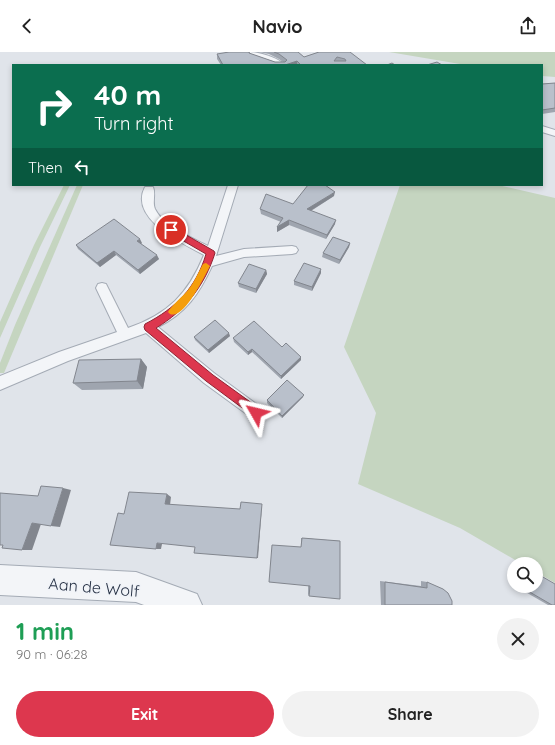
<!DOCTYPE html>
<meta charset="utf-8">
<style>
:root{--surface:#fff;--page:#f2f2f2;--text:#222;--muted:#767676;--accent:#dd374e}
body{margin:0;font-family:Quicksand,sans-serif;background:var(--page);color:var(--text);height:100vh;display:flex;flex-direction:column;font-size:15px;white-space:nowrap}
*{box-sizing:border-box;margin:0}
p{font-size:13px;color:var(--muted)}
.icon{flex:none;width:22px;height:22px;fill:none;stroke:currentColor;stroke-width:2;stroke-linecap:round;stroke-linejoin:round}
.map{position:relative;height:553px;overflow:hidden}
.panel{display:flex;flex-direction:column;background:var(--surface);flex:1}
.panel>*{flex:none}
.hud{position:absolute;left:12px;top:12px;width:531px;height:122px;border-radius:0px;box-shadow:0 2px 6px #0003;background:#0b6e4f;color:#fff;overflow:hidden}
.buttons{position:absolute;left:507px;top:505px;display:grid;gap:8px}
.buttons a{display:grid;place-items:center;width:36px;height:36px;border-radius:50%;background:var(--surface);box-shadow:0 2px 6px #0003;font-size:20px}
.pin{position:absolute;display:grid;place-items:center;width:34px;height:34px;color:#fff;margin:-17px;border:2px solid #fff;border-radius:50%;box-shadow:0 1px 4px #0007}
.me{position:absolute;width:44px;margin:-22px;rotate:307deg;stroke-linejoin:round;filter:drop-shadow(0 0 3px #0008)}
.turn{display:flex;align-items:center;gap:14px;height:84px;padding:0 16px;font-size:18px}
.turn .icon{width:52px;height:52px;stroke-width:2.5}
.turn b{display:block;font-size:28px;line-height:34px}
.then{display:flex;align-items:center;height:38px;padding:0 16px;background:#0003;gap:8px;font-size:15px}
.round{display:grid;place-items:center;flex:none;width:42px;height:42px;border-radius:21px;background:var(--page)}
.summary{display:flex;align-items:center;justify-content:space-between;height:68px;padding:0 16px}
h1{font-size:24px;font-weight:700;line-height:30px;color:#1e9e55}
.cta{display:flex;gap:8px;margin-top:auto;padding:8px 16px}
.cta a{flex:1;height:46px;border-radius:24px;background:var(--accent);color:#fff;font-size:16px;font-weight:700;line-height:46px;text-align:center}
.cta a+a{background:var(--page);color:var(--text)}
header{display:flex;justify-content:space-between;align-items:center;height:52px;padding:0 16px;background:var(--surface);font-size:18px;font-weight:700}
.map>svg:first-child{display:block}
.green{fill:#c5d5c0}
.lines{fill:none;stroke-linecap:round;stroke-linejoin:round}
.lane-casing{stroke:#a4abb5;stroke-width:2}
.street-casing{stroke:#a4abb5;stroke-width:2}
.lane{fill:#f3f5f8;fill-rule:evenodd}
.street{fill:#f3f5f8;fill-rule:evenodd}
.wall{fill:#9fa5af}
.shaded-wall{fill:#82868e}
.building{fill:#b9c0cb;stroke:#82868e;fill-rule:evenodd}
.route{fill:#dd374e;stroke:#902433}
.slow{fill:#f59e0b}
.labels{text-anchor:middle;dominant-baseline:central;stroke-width:3;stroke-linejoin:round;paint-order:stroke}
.near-street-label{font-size:16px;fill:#263144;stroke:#f0f3f8}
</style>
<header><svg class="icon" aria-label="back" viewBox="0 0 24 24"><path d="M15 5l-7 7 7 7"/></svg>Navio<svg class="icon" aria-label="share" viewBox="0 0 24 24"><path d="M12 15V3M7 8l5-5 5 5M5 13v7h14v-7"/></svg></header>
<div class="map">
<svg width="555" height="553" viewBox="0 0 555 553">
<rect width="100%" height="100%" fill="#e0e4ea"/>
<g class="green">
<polygon points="389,0 555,0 555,25 542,24 542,13 466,13"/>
<polygon points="64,133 70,133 40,195 0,286 0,270 34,193"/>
<polygon points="77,133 83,133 4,321 0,321 0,311 15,273"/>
<polygon points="400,133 498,133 555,146 555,531 536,520 536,512 522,512 460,476 358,432 376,361 344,295"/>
</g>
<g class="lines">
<g class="lane-casing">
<g id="lane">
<path d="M250 0C260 0 278 6 285 13H276L250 4Z"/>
<polygon points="542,74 555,78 555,84 542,80"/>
<path d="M228 133H238L216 204 244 197 292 194 296 195 298 198 296 201 292 202 244 205 212 214C199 242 186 261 158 275L214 321 262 356 264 361 262 366 257 368 252 366 204 331 146 281 68 309 0 338V324L59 300 117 280 96 236 98 232 102 231 106 232 128 276C168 262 188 242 204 203 184 192 128 167 145 135H153C156 142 152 150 155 157 164 175 191 185 208 194Z"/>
</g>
</g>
<g class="street-casing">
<polygon id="street" points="0,513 136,520 197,542 202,553 144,553 136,550 0,543"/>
</g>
<use href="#lane" class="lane"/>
<use href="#street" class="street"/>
</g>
<g class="wall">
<polygon points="225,0 249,0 249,1 275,10 283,10 279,7 269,2 259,0 298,0 304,5 319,0 367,13 221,13 217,7 217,2 226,1"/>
<polygon points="555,31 555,60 542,62 542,32"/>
<polygon points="334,144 311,159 335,172 326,187 289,173 277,180 281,170 261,162 260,157 293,152"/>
<polygon points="142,191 141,192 159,207 140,222 116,203 100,215 78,197 76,193"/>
<polygon points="350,191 349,195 339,212 322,205 323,201"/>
<polygon points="266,218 267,222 256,241 239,235 238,231"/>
<polygon points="321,221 312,239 294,233 294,229"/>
<polygon points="230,284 209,301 195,288 194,285"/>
<polygon points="233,286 282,295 301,308 281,327 252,300 248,303 234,290"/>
<polygon points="141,307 147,315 143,337 82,338 73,331"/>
<polygon points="303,345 282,366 267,351 267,348"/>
<polygon points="301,486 302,486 340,489 309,544 308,542 308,534 301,495"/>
<polygon points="380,529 421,534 421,529 427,530 452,553 381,553"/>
<polygon points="523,534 536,534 555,553 548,553 522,538"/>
</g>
<g class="shaded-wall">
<polygon points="297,9 297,13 285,13"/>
<polygon points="335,140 334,144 307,161 307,157"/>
<polygon points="289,168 289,173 277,180 277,175"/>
<polygon points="336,168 335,172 326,187 327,183"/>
<polygon points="140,187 142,191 139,193 137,189"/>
<polygon points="350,191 349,195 339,212 340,208"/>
<polygon points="114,199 116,203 100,215 97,211"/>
<polygon points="157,203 159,207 140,222 138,218"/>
<polygon points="321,217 321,221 312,239 312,235"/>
<polygon points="266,218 267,222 256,241 256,237"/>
<polygon points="229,281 230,284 209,301 208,298"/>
<polygon points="252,297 252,300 248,303 248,300"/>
<polygon points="301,305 301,308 281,327 281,324"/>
<polygon points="141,307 147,315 143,337 137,329"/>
<polygon points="304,343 303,345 282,366 282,364"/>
<polygon points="63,436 71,438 60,475 51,474"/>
<polygon points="167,442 171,445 170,453 165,452"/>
<polygon points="262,452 262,454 258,506 257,506"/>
<polygon points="32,471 41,472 32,498 22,498"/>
<polygon points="157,491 162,492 161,497 156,497"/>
</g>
<g class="building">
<path d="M229 0H249V1L275 10H285L287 8 279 2 274 0H298L304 5 319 0H350L367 13H301L297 9 285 13H223L217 2ZM337 5 345 7 346 9H334Z"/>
<polygon points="437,10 442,13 427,13"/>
<polygon points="392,11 395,13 387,13"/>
<polygon points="555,31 555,56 542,58 542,32"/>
<polygon points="308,133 325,133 335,140 307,157 336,168 327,183 289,168 277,175 283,166 260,157 266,142 293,152"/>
<polygon points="114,167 140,187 137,189 157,203 138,218 114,199 97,211 76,193"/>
<polygon points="333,185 350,191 340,208 323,201"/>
<polygon points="304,211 321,217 312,235 294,229"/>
<polygon points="249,212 266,218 256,237 238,231"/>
<polygon points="215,268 229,281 208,298 194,285"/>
<polygon points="254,269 282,295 286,291 301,305 281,324 252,297 248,300 233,286"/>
<polygon points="141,307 137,329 73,331 79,308"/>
<polygon points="287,328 304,343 282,364 267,348"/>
<polygon points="41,434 63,436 51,474 32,471 22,498 2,496 3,493 0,493 0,441 38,444"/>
<polygon points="129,440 167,442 165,452 240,457 241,450 262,452 257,506 194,501 195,495 157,491 156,497 110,493 118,461 124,462"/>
<polygon points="302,486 340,489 340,547 309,544 310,534 269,530 272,493 301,495"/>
<polygon points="536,521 555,532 555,553 552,553 528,539 528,534 536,534"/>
<polygon points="385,530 427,536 427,530 443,537 448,541 452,549 452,553 385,553"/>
</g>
<path class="route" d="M168 176H174L214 199 215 201C205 233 185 259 156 276L213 323 260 357 262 361 260 364 256 366 253 364 206 329 145 278 144 275 145 272C176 256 196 236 206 202L168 180Z"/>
<path class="slow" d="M206 211 210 214C204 225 184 268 170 262L168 260C171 254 183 244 188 238 194 231 198 221 203 212Z"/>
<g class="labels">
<g class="near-street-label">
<text transform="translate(94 535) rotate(5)">Aan de Wolf</text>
</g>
</g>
</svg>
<div class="buttons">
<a><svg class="icon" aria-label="search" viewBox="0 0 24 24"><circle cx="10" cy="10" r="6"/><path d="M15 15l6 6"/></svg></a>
</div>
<div class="pin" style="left:171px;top:178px;background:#d93025"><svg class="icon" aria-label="arrive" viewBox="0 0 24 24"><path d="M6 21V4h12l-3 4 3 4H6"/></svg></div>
<svg class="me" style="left:256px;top:361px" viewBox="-20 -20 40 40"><path d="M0-17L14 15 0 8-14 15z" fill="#dd374e" stroke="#fff" stroke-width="4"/></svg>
<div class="hud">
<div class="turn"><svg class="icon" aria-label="right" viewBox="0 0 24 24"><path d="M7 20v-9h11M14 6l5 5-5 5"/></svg><div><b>40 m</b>Turn right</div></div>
<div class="then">Then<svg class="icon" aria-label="left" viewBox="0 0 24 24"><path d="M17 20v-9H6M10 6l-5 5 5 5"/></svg></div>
</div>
</div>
<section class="panel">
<div class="summary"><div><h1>1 min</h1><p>90 m · 06:28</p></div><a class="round"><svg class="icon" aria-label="close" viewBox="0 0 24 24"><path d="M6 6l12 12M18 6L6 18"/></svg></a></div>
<div class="cta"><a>Exit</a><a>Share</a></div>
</section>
